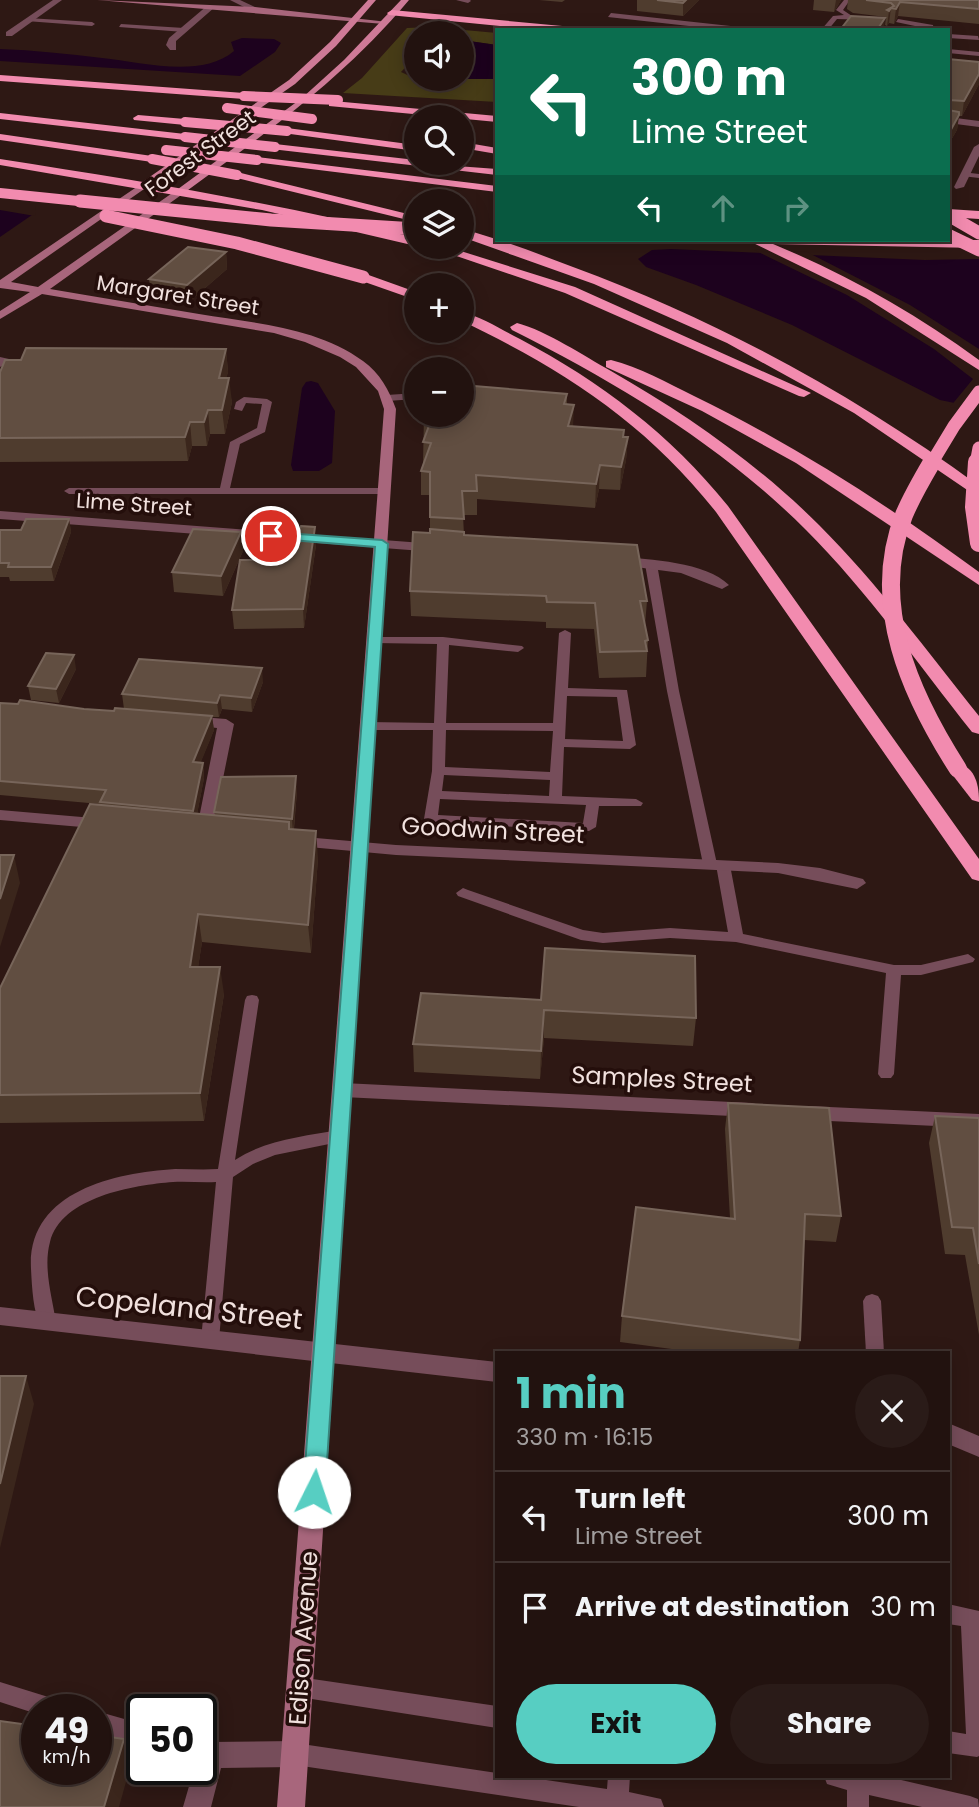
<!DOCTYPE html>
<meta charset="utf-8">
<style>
:root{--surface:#22120f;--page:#2a1b18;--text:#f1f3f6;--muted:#a29e9e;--line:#3f322f;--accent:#57cec2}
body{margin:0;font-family:Poppins,sans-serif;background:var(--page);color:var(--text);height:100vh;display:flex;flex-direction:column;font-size:26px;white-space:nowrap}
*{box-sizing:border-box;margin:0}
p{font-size:23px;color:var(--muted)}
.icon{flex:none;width:38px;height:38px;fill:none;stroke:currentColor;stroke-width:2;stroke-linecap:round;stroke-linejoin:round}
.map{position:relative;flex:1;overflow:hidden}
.panel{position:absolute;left:495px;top:1351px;width:455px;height:427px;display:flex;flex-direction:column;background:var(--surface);border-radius:0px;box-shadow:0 4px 18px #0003,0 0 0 2px var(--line)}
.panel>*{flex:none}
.top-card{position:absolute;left:495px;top:28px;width:455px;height:214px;border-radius:0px;box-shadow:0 4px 18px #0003,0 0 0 2px var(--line);background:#0b6e4f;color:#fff;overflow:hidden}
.buttons{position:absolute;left:404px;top:21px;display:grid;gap:14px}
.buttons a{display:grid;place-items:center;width:70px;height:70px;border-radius:50%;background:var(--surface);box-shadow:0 4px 18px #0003,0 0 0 2px var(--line);font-size:35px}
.speed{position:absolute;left:21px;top:1694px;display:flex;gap:14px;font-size:35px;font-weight:700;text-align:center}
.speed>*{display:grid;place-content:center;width:91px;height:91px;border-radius:50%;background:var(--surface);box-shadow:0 4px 18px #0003,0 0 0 2px var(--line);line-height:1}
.speed small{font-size:18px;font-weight:400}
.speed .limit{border:4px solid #111;border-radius:10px;background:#fff;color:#111}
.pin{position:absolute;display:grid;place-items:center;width:60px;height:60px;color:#fff;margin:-30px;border:4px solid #fff;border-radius:50%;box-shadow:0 2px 7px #0007}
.me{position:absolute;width:77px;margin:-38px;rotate:4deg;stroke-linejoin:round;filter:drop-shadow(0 0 5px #0008)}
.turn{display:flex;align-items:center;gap:24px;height:147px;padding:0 21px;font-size:32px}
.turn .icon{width:91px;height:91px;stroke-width:2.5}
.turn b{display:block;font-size:49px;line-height:60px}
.lanes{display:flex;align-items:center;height:66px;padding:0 21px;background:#0003;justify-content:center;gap:35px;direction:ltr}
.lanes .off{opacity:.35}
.round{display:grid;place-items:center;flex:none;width:74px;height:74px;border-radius:37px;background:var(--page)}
.summary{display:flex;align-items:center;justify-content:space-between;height:119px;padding:0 21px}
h1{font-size:42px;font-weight:700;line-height:52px;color:var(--accent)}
.action{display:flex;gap:14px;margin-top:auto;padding:14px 21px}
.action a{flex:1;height:80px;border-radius:42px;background:var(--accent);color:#111;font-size:28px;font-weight:700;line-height:80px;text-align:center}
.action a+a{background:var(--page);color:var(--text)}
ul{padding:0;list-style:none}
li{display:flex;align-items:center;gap:21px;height:91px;padding:0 21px;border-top:2px solid var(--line)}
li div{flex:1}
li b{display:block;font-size:26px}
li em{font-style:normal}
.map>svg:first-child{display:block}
.green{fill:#473c17}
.water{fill:#1d021e}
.pier{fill:#2e1814}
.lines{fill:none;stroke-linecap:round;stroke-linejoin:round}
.lane{fill:#764d5a;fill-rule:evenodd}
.street{fill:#764d5a;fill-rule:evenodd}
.secondary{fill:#a8667c;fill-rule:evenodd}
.primary{fill:#ce7a97;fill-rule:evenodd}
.highway{fill:#f28baf;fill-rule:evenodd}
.highway-bridge-far2{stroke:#f28baf;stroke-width:10}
.highway-bridge-far1{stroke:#f28baf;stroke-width:13}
.highway-bridge{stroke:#f28baf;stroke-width:18}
.wall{fill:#4f3c2e}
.shaded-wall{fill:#3b261c}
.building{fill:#614e41;stroke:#77655a;stroke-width:2}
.route{fill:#57cec2;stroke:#39867e;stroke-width:2}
.labels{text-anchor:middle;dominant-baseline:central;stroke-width:7;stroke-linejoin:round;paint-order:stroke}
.far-street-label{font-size:21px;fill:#f1e1de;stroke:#240e0b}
.street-label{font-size:24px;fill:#f1e1de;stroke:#240e0b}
.near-street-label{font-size:28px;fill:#f1e1de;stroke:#240e0b}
</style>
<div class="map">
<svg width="979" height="1807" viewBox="0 0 979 1807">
<rect width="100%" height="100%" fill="#2e1814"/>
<polygon class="green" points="431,27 497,33 497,45 462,40 462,33 416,33 416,56 401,72 416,79 497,79 497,102 343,93 362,78 407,28"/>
<g class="water">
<path d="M242 38 274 39 281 43 275 52 240 76 0 61V49C34 50 68 54 102 58 141 62 201 79 234 51L231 42Z"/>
<polygon points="462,40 497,45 497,79 462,79"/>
<polygon points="0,197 32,215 0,237"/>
<polygon points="671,249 925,260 979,259 979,408 940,400 792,325 696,285 646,267 638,259 652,250"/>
<polygon points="311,381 318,383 335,411 332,463 319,471 293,471 291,465 302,388 306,382"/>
</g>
<g class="pier">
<polygon points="0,193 29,199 36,207 35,216 0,210"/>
<polygon points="752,249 807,252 910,305 979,349 979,412 950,407 973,379 934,349 847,295"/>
</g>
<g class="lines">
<g class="lane">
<polygon points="456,0 470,0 471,1 468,3"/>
<polygon points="844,0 850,0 843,10 852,16 872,18 869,20 837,19 828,30 821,30 833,16 844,15 836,10"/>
<polygon points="28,18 92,22 95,24 92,26 26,21"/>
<polygon points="898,19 933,25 934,30 896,22"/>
<polygon points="121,24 184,28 187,30 184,32 119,27"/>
<polygon points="948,34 978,36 979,40 948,38"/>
<polygon points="962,172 979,174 979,178 962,176"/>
<polygon points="0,357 9,359 11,361 0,367"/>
<polygon points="416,393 416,399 387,401 382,398 387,395"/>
<polygon points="244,397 267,399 272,402 265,432 240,444 230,488 385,488 390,491 385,494 69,494 64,491 69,488 220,488 230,442 257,428 262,404 246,403 242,411 234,409 236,402"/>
<polygon points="651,561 657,564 679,691 717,864 723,861 730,865 743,934 894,965 921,965 968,954 975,959 973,962 921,975 901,975 894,1074 891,1078 881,1078 878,1074 886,973 736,942 670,938 603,943 581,940 458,896 456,893 463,888 468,890 583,930 603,933 670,928 728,932 716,865 710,868 703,864 667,691 645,564"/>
<path d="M565 630 571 633 568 688 627 690 636 745 630 749 564 747 562 796 636 799 643 803 641 806H599L596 827 589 831 426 822 424 819 432 771 433 730H368L362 726 368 722 434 723 437 644 375 643 371 641V637H443L522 646 524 648 518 652 449 645 446 723H553L559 633ZM567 696 617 697 623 741 565 739ZM446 730 553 731 550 772 445 767ZM444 775 550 780 549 796 442 791ZM440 799 586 805 583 823 438 815Z"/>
<path d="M252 995 257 996 259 1000 235 1160C265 1140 305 1136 339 1130L345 1132 347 1136 345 1140 339 1142 275 1155 253 1164 233 1177 219 1340 216 1345 210 1347 204 1345 201 1340 216 1182C202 1183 187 1181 173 1182 134 1185 61 1197 50 1242 43 1267 52 1297 56 1322L53 1327 47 1329 41 1327C33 1312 32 1287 31 1269 27 1192 113 1173 175 1169 189 1169 203 1170 218 1169L245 1000 247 996Z"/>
<polygon points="872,1294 878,1296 881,1301 884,1353 866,1353 863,1301 866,1296"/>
<polygon points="948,1604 979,1611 979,1756 977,1757 948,1753 948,1731 966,1734 961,1626 948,1624"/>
<polygon points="299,1677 497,1706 497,1728 299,1697 292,1694 289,1687 292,1680"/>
<polygon points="0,1682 58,1700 65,1703 68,1710 37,1710 37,1714 0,1702"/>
<polygon points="96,1711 142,1724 142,1746 96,1732"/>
<polygon points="295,1743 497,1773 497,1776 519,1776 607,1789 608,1776 630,1776 629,1792 661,1799 664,1807 579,1807 295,1765 287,1762 284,1754 287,1746"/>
<polygon points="824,1776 884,1776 970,1796 978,1799 979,1807 922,1807 869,1795 869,1807 847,1807 847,1790 827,1784"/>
</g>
<g class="street">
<polygon points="53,0 62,0 12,36 6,36 6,32"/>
<polygon points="230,0 240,0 259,9 252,11"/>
<polygon points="208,5 215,7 176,41 176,50 170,50 166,45 169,38"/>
<polygon points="611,13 749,28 753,30 725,30 608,17"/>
<polygon points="948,49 979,52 979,56 948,53"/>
<polygon points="948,117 979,121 979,127 948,123"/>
<polygon points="979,144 979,156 964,187 956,189 954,187 974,147"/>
<polygon points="0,511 436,544 443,548 436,552 0,519"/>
<path d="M618 557C649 559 706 562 729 585L722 589 681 573 613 564 611 561Z"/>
<polygon points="188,716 226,719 234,724 212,833 204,838 196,833 217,728 183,724 180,721"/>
<polygon points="0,810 105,819 113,824 105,829 0,820"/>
<polygon points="293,836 396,845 778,863 820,868 863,879 866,883 857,889 778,873 396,855 287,845 285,841 287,837"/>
<polygon points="343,1083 752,1103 759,1105 762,1110 759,1115 752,1117 343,1097 336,1095 333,1090 336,1085"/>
<polygon points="808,1106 979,1114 979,1128 808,1120 801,1118 798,1113 801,1108"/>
<polygon points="0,1307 497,1362 497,1382 0,1325"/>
<polygon points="948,1423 979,1436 979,1457 948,1444"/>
<polygon points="295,1741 305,1744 308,1754 305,1764 295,1767 221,1768 211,1807 183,1807 194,1769 201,1769 201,1745 211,1742"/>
</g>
<g class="secondary">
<polygon points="97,0 255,7 388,22 384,24"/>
<path d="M144 182 147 183V187L11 282 38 287 178 189H184V193L50 289C99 297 149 306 199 314 253 323 317 327 363 361 380 373 389 390 396 409L305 1807H277L384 409 378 391 356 367 340 357 305 342 274 333 42 294 0 319V311L30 292 0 288V280Z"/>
</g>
<g class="primary">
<polygon points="368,0 376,0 336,46 295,84 147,187 141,187 141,183 289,80 330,42"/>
<path d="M401 0H409C342 80 267 132 184 193H178V189L302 98 344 60Z"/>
</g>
<g class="highway">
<polygon points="392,10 573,27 578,30 540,30 389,15 387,13"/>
<polygon points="0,75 244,93 249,96 244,99 0,81"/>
<polygon points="333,101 497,116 497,122 329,106 329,102"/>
<polygon points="0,113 185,134 190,137 185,140 0,119"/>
<polygon points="138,115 185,119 190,122 185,125 134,120 133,118"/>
<polygon points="287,128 416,145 416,151 283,133 282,131"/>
<polygon points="0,134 152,156 158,159 152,162 0,140"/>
<polygon points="462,142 497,148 497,154 462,148"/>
<polygon points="275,144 416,160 416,163 497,169 497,175 271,149 271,145"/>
<polygon points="257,157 497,186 497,192 253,162 251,160"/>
<path d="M0 159C140 181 279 203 416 238V246L262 210 0 165Z"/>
<polygon points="237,172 416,216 416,222 233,177 231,175"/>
<polygon points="948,209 979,211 979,219 948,217"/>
<path d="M462 229C500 239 536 253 573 267 719 321 853 394 979 486V498L854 413 727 343 594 284 462 237Z"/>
<path d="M747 240H979V248L773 244C846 274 915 313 979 360V370L866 298Z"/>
<polygon points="430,247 448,247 575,287 811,393 804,397 799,396 565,293"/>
<polygon points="363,273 416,292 416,300 359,280 359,274"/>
<path d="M462 312C482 317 502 330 520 339 601 382 670 434 728 506L979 859V881L972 879 716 512C646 423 564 370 462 321Z"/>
<path d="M517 323C547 331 584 356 611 371 686 414 758 464 819 525 878 584 927 651 979 716V734L972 732C918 664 868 592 806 530 721 445 619 384 512 330L510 327Z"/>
<path d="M611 360C639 367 668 383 694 396 795 445 889 506 979 572V585L796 463 702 411 606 367V361Z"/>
<path d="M958 763C976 768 979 786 979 802L972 800 948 769Z"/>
</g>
<g class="highway-bridge-far2">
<polyline points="244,96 338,100"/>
<polyline points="227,108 312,119"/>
<polyline points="185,122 287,131"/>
<polyline points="185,137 275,147"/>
<polyline points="166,150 257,160"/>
<polyline points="152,159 237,175"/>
<polyline points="0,193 98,203"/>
</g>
<g class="highway-bridge-far1">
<polyline points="80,201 271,220 416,229"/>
<polyline points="948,215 979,233"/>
<polyline points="106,216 237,243 363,277"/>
<polyline points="948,235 979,250"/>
<polyline points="931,464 954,426 979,392"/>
<polyline points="976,464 979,448"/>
</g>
<g class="highway-bridge">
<path d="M932 462C922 479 912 496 904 515 869 604 910 694 958 769"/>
<polyline points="977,462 974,507 979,543"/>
</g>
</g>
<g class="wall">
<polygon points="539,0 565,0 562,2"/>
<polygon points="637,0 699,0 683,16 637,11"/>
<polygon points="814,0 841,0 834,12 813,10"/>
<polygon points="848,0 979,0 979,24 898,16 894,24 889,23 887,26 885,25 886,17 853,13 847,9"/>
<polygon points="948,59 979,62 979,84 962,116 959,116 957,130 948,145"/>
<polygon points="226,252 227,269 189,302 151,296 149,279"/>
<polygon points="226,349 228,372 226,378 232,402 225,434 210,434 207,446 192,446 188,461 0,462 0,372 21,360"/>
<polygon points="567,394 567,405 573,427 628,437 626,460 620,490 599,489 595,508 477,499 477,515 463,515 464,535 647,601 645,625 648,640 646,677 599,678 594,629 546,628 546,622 411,616 410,591 430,533 430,495 421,495 421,471 423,464 424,415 462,415"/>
<polygon points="69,519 71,532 54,581 10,581 9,577 0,577 0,530 21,530"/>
<polygon points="241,532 243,551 223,596 174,592 172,572"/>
<polygon points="316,545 304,628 234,629 232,610 287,560"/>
<polygon points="76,669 59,703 31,700 28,686"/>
<polygon points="263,682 252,712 222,709 219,717 212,717 214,730 200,763 203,763 204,778 197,814 215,815 214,812 297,791 294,829 318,858 311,953 202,942 198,967 224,994 204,1121 0,1123 0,988 100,805 100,804 0,795 0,703 114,711 124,709 122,694"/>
<polygon points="421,993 696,1018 693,1046 544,1038 540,1079 414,1072 413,1044"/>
<polygon points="728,1103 841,1216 836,1242 804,1240 800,1340 798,1353 701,1353 620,1342 622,1316 730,1218 725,1129"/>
<polygon points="935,1116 979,1118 979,1335 965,1255 945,1254 929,1143"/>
</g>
<g class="shaded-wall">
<polygon points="686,0 699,0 683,16 683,3"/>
<polygon points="836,0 841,0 834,12"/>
<polygon points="900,2 898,16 894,24 896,9"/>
<polygon points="891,8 889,23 887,26 889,11"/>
<polygon points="885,18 884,30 877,30"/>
<polygon points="979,74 979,84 962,116 964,101"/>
<polygon points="959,115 957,130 948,145 948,135"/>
<polygon points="226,252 227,269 189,302 187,285"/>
<polygon points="226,349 228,372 221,402 219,378"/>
<polygon points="229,378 232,402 225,434 222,410"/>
<polygon points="574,405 573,428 568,426"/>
<polygon points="208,410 210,434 207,446 204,422"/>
<polygon points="190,422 192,446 188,461 185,437"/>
<polygon points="628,437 626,460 620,490 621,467"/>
<polygon points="600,465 599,489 595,508 596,484"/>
<polygon points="69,519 71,532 54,581 51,567"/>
<polygon points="315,527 316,545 304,628 303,609"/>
<polygon points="241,532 243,551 223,596 221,576"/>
<polygon points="74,655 76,669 59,703 56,689"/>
<polygon points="262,668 263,682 252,712 251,698"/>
<polygon points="220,695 222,709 219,717 217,703"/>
<polygon points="212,716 214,730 195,777 193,762"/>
<polygon points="203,763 204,778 195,825 193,811"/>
<polygon points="296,776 297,791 293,834 292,819"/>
<polygon points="316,831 318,858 311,953 308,925"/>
<polygon points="14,855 20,883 0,947 0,899"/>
<polygon points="198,914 202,942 194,995 190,967"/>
<polygon points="220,967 224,994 204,1121 200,1093"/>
<polygon points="544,1010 544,1038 540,1079 541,1051"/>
<polygon points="26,1376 34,1404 0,1548 0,1484"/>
<polygon points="124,1739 131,1764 119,1807 104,1807"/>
</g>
<g class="building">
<polygon points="657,0 686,0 683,3"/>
<polygon points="866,0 979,0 979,9 900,2 896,9 891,8 889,11 887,10 894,6 891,3"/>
<polygon points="851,16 885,18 877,30 840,30"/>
<polygon points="948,59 979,62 979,74 964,101 949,100 948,105"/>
<polygon points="948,110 959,112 959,115 948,135"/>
<polygon points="188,247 226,252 187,285 149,279"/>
<polygon points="26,348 226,349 219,378 229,378 222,410 208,410 204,422 190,422 185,437 0,438 0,372 5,360 21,360"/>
<polygon points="462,385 567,394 564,404 574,405 568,426 624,430 623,437 628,437 621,467 600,465 596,484 476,475 477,491 462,491 464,519 430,517 430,472 421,471 431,443 423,442 433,415 462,415"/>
<polygon points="26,519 69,519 51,567 8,567 9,563 0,563 0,530 21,530"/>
<polygon points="301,526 315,527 303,609 232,610 240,560 287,560"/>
<polygon points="193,529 241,532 221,576 172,572"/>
<polygon points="430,529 464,532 464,535 637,545 647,601 640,601 648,640 645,641 647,651 600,652 595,603 547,602 546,596 410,591 413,532 430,533"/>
<polygon points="46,653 74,655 56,689 28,686"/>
<polygon points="139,659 262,668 251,698 220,695 217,703 122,694"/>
<polygon points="20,700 84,709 114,711 115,708 212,716 193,762 203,763 193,811 100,802 106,790 0,781 0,703 18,704"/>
<polygon points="296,776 292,819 214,812 221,777"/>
<polygon points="90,804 289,822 289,829 316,831 308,925 198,914 190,967 220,967 200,1093 0,1095 0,988"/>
<polygon points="0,855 14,855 0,899"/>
<polygon points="545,948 695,956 696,1018 544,1010 541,1051 413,1044 421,993 541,1000"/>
<polygon points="728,1103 829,1108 841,1216 805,1214 800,1340 622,1316 636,1207 735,1219"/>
<polygon points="935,1116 979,1118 979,1264 973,1228 952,1227"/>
<polygon points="0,1376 26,1376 0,1484"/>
<polygon points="0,1721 37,1726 37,1769 96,1769 96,1735 124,1739 104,1807 0,1807"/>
</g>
<polygon class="route" points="271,532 382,540 388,544 325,1492 321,1499 314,1502 306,1499 303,1492 375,547 267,538 265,536"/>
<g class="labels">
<g class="far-street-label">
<text transform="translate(200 153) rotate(-36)">Forest Street</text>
<text transform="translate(178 295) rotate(9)">Margaret Street</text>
<text transform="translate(134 504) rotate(4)">Lime Street</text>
</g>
<g class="street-label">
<text transform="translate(493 830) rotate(3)">Goodwin Street</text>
<text transform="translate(662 1079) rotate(3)">Samples Street</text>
<text transform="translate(303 1638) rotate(-86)">Edison Avenue</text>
</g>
<g class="near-street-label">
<text transform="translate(189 1308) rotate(6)">Copeland Street</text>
</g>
</g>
</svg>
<div class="buttons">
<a><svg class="icon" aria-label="sound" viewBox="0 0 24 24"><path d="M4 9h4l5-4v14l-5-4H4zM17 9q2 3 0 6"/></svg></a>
<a><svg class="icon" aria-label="search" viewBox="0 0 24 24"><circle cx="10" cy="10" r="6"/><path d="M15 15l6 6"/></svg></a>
<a><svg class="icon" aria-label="layers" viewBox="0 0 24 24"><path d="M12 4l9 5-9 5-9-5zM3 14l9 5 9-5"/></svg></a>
<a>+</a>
<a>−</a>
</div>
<div class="speed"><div>49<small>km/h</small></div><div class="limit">50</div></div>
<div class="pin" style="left:271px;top:536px;background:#d93025"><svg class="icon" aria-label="arrive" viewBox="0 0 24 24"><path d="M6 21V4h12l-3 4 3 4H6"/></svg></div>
<svg class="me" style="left:314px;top:1492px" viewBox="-20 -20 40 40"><circle r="19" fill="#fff"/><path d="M0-13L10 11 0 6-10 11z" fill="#57cec2"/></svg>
<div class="top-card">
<div class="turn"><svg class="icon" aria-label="left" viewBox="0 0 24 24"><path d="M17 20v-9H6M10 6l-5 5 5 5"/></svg><div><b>300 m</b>Lime Street</div></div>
<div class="lanes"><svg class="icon" aria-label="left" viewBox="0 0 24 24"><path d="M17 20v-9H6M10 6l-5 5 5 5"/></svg><svg class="icon off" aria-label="ahead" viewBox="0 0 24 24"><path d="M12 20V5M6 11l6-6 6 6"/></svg><svg class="icon off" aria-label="right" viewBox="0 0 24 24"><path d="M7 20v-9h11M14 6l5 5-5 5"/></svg></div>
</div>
<section class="panel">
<div class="summary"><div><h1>1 min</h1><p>330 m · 16:15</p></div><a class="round"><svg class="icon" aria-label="close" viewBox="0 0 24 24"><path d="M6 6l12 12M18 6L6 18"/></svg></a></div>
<ul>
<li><svg class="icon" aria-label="left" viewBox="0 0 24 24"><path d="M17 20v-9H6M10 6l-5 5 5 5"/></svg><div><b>Turn left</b><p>Lime Street</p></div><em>300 m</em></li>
<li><svg class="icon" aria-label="arrive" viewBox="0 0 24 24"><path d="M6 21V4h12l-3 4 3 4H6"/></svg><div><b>Arrive at destination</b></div><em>30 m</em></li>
</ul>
<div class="action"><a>Exit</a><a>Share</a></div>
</section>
</div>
